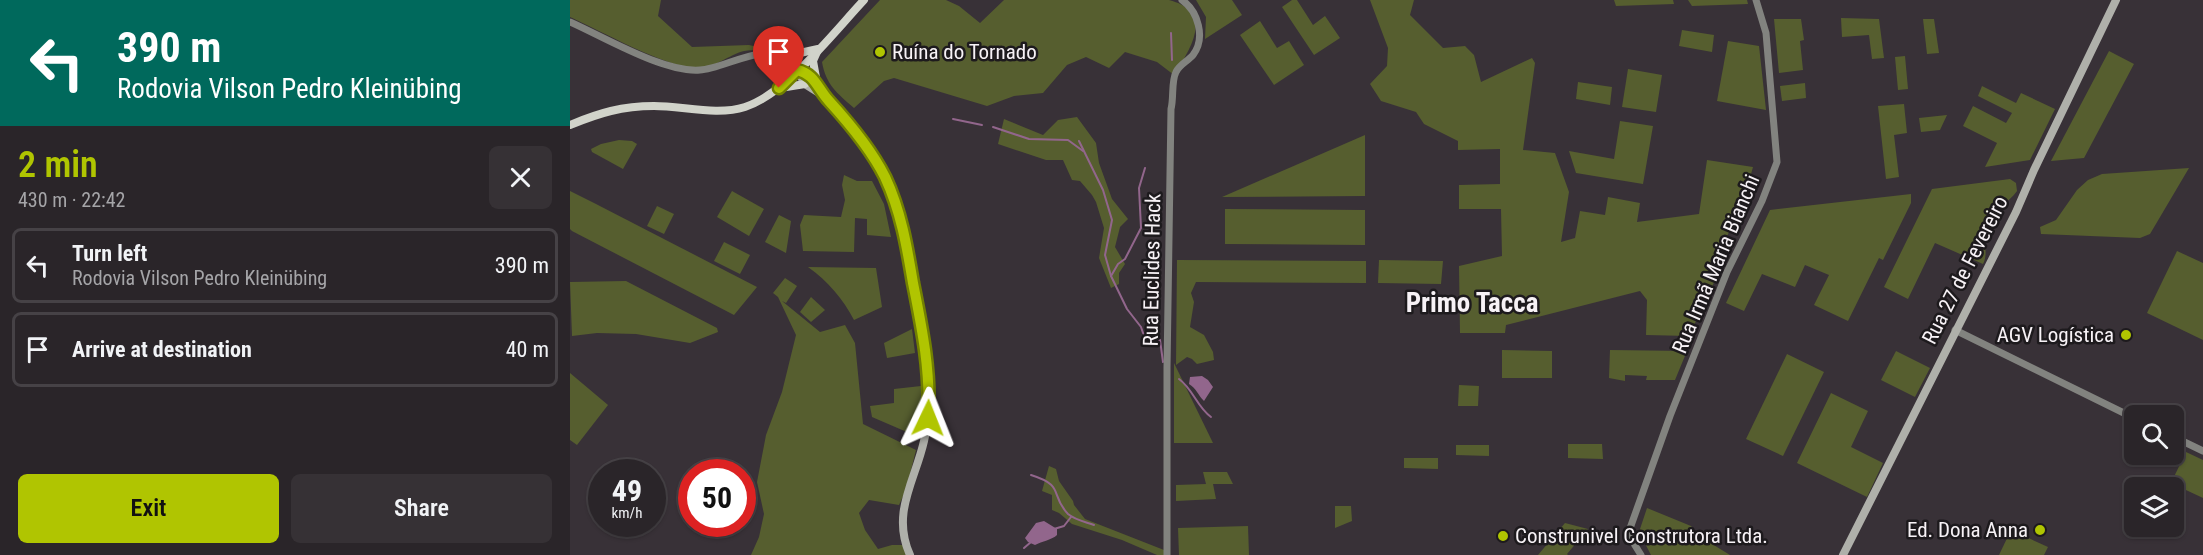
<!DOCTYPE html>
<meta charset="utf-8">
<style>
:root{--surface:#2a2529;--page:#363135;--text:#f1f3f6;--muted:#a5a5a8;--line:#464246;--accent:#b0c501}
body{margin:0;font-family:"Roboto Condensed",sans-serif;background:var(--page);color:var(--text);height:100vh;display:flex;flex-direction:column;font-size:22px;white-space:nowrap}
*{box-sizing:border-box;margin:0}
p{font-size:20px;color:var(--muted)}
.icon{flex:none;width:33px;height:33px;fill:none;stroke:currentColor;stroke-width:2;stroke-linecap:round;stroke-linejoin:round}
.map{position:relative;flex:1;overflow:hidden}
.drawer{display:flex;flex-direction:column;background:var(--surface);width:570px}
.drawer>*{flex:none}
.guide{background:#00695c;color:#fff;overflow:hidden}
.buttons{position:absolute;left:1554px;top:405px;display:grid;gap:12px}
.buttons a{display:grid;place-items:center;width:60px;height:60px;border-radius:9px;background:var(--surface);box-shadow:0 2px 4px #0004,0 0 0 2px var(--line);font-size:30px}
.speed{position:absolute;left:18px;top:459px;display:flex;gap:12px;font-size:30px;font-weight:700;text-align:center}
.speed>*{display:grid;place-content:center;width:78px;height:78px;border-radius:50%;background:var(--surface);box-shadow:0 2px 4px #0004,0 0 0 2px var(--line);line-height:1}
.speed small{font-size:15px;font-weight:400}
.speed .limit{border:9px solid #d22;background:#fff;color:#111}
.pin{position:absolute;display:grid;place-items:center;width:51px;height:51px;color:#fff;margin:-62px -26px;border-radius:50% 50% 50% 0;rotate:-45deg;box-shadow:0 0 6px #0007}
.pin .icon{rotate:45deg}
.me{position:absolute;width:66px;margin:-33px;rotate:2deg;stroke-linejoin:round;filter:drop-shadow(0 0 4px #0008)}
.turn{display:flex;align-items:center;gap:21px;height:126px;padding:0 18px;font-size:27px}
.turn .icon{width:78px;height:78px;stroke-width:2.5}
.turn b{display:block;font-size:42px;line-height:51px}
.round{display:grid;place-items:center;flex:none;width:63px;height:63px;border-radius:9px;background:var(--page)}
.overview{display:flex;align-items:center;justify-content:space-between;height:102px;padding:0 18px}
h1{font-size:36px;font-weight:600;line-height:45px;color:var(--accent)}
.primary-button{display:flex;gap:12px;margin-top:auto;padding:12px 18px}
.primary-button a{flex:1;height:69px;border-radius:9px;background:var(--accent);color:#111;font-size:24px;font-weight:600;line-height:69px;text-align:center}
.primary-button a+a{background:var(--page);color:var(--text)}
ul{padding:0;list-style:none}
li{display:flex;align-items:center;gap:18px;height:75px;margin:0 12px 9px;padding:0 6px;border:3px solid var(--line);border-radius:9px}
li div{flex:1}
li b{display:block;font-size:22px}
li em{font-style:normal}
main{display:flex;flex:1;min-height:0}
.map>svg:first-child{display:block}
.green{fill:#565e2f}
.water{fill:#92668c}
.lines{fill:none;stroke-linecap:round;stroke-linejoin:round}
.stream{stroke:#92668c;stroke-width:2}
.tertiary{stroke:#82837f;stroke-width:7}
.secondary{stroke:#afb0aa;stroke-width:8}
.primary{stroke:#d1d3ca;stroke-width:8}
.route-casing{stroke:#728001;stroke-width:15}
.route{stroke:#b0c501;stroke-width:10}
.poi-dot{fill:#b0c501;stroke:#1d1a1d;stroke-width:2}
.labels{text-anchor:middle;dominant-baseline:central;stroke-width:5;stroke-linejoin:round;paint-order:stroke}
.poi-label{font-size:21px;fill:#f7f2f6;stroke:#1d1a1d;text-anchor:start}
.street-label{font-size:21px;fill:#f7f2f6;stroke:#1d1a1d}
.district-label{font-size:27px;font-weight:bold;fill:#f7f2f6;stroke:#1d1a1d}
</style>
<main>
<section class="drawer">
<div class="guide">
<div class="turn"><svg class="icon" aria-label="left" viewBox="0 0 24 24"><path d="M17 20v-9H6M10 6l-5 5 5 5"/></svg><div><b>390 m</b>Rodovia Vilson Pedro Kleinübing</div></div>
</div>
<div class="overview"><div><h1>2 min</h1><p>430 m · 22:42</p></div><a class="round"><svg class="icon" aria-label="close" viewBox="0 0 24 24"><path d="M6 6l12 12M18 6L6 18"/></svg></a></div>
<ul>
<li><svg class="icon" aria-label="left" viewBox="0 0 24 24"><path d="M17 20v-9H6M10 6l-5 5 5 5"/></svg><div><b>Turn left</b><p>Rodovia Vilson Pedro Kleinübing</p></div><em>390 m</em></li>
<li><svg class="icon" aria-label="arrive" viewBox="0 0 24 24"><path d="M6 21V4h12l-3 4 3 4H6"/></svg><div><b>Arrive at destination</b></div><em>40 m</em></li>
</ul>
<div class="primary-button"><a>Exit</a><a>Share</a></div>
</section>
<div class="map">
<svg width="1633" height="555" viewBox="0 0 1633 555">
<rect width="100%" height="100%" fill="#383137"/>
<g class="green">
<path d="M0 0H91L88 16 122 47 179 45 188 47V50C184 50 179 50 174 51 158 55 144 69 126 68 97 68 29 30 0 17Z"/>
<path d="M310 0H376L389 6 410 23 434 0H599C645 12 621 48 604 75L587 62 555 52 539 68 516 57 497 65 473 93 444 96 417 106 324 78 314 81 284 108C267 93 256 85 252 62Z"/>
<polygon points="626,0 662,0 672,15 635,39 636,17"/>
<polygon points="722,0 727,0 743,25 755,16 770,38 744,55 712,7"/>
<polygon points="800,0 844,0 840,15 873,48 895,46 904,55 911,82 962,58 965,63 953,150 985,153 999,192 991,242 1005,238 1010,211 1035,215 1038,197 1070,203 1067,222 1129,214 1137,160 1183,167 1176,192 1153,246 1155,253 1154,261 1119,336 1076,335 1077,300 1070,291 936,325 935,333 890,333 889,266 932,256 931,209 889,209 889,185 930,184 930,149 888,150 888,141 854,124 846,112 811,101 800,84 817,66 818,48"/>
<polygon points="1044,0 1103,0 1104,4 1046,6"/>
<polygon points="1118,0 1177,0 1178,4 1122,6"/>
<polygon points="1271,18 1309,19 1314,58 1302,59 1299,35 1272,37"/>
<polygon points="1204,19 1231,19 1234,40 1230,41 1233,70 1209,73"/>
<polygon points="1353,19 1364,19 1369,53 1357,54"/>
<polygon points="690,21 707,48 719,41 734,65 704,85 670,35"/>
<polygon points="1112,30 1144,35 1142,52 1109,46"/>
<polygon points="1158,41 1189,46 1196,110 1147,101"/>
<polygon points="1539,51 1564,64 1514,158 1481,161"/>
<polygon points="1335,56 1338,89 1328,90 1325,57"/>
<polygon points="1058,69 1092,75 1086,112 1052,107"/>
<polygon points="1008,82 1042,87 1040,105 1006,99"/>
<polygon points="1235,83 1236,98 1212,101 1210,86"/>
<polygon points="1412,86 1446,103 1451,93 1485,109 1460,160 1415,167 1427,143 1393,126 1403,106 1436,123 1442,113 1408,96"/>
<polygon points="1334,104 1337,133 1324,135 1329,177 1316,179 1308,106"/>
<polygon points="1377,115 1370,130 1351,132 1349,118"/>
<polygon points="507,117 526,143 529,163 542,199 558,219 550,227 545,247 555,264 549,273 549,284 541,288 529,258 534,228 526,202 522,195 510,181 502,180 493,160 476,160 428,144 434,119 473,135 488,120"/>
<polygon points="1050,121 1083,126 1073,184 1006,173 999,151 1044,159"/>
<polygon points="795,135 795,196 652,197"/>
<polygon points="49,140 62,141 67,144 53,169 22,152 21,149 31,144"/>
<polygon points="1619,168 1580,234 1570,238 1471,234 1470,227 1486,220 1507,190 1518,180 1532,174"/>
<polygon points="274,175 287,181 302,181 314,204 321,237 297,235 297,219 285,218 284,252 233,251 230,225 234,215 271,217 275,200 272,185"/>
<path d="M1440 179 1446 183 1447 191C1439 203 1423 209 1417 222 1410 236 1420 251 1413 264L1365 243 1338 299 1314 287 1362 189Z"/>
<polygon points="0,191 26,204 187,287 164,315 2,231 0,229"/>
<polygon points="162,191 194,209 179,236 147,217"/>
<polygon points="1341,194 1341,203 1313,260 1309,258 1278,321 1244,305 1259,275 1235,265 1225,287 1192,274 1174,311 1156,303 1200,210"/>
<polygon points="87,206 104,214 94,234 77,226"/>
<polygon points="655,209 795,210 795,245 655,244"/>
<polygon points="209,215 221,221 216,253 195,242"/>
<polygon points="154,242 180,255 170,274 144,261"/>
<polygon points="1607,251 1633,263 1633,340 1577,313"/>
<polygon points="607,260 796,261 796,283 626,282 621,293 624,302 620,327 634,335 643,352 644,360 627,364 622,359 617,357 606,365"/>
<polygon points="809,260 873,261 871,284 808,283"/>
<path d="M238 267 306 268 312 307 284 320C273 299 258 281 238 267Z"/>
<polygon points="215,278 227,286 216,303 212,301 250,332 275,325 285,343 293,424 346,450 336,490 329,505 299,500 289,513 295,530 308,549 322,545 333,545 338,555 181,555 189,537 194,514 187,482 196,435 212,392 226,335 208,297 203,293"/>
<polygon points="56,281 147,328 148,332 120,343 66,334 27,333 2,336 0,282"/>
<polygon points="241,297 255,310 241,322 230,312"/>
<polygon points="342,329 345,353 317,358 314,343"/>
<polygon points="932,350 982,351 982,378 932,378"/>
<polygon points="1040,350 1117,351 1105,380 1076,380 1077,376 1055,375 1055,381 1039,378"/>
<polygon points="1326,351 1360,368 1345,397 1311,380"/>
<polygon points="1217,354 1254,372 1213,456 1176,439"/>
<polygon points="604,363 643,443 604,443"/>
<polygon points="0,373 38,405 7,445 0,440"/>
<polygon points="889,385 909,386 908,406 888,406"/>
<polygon points="351,386 353,401 346,436 302,417 300,406 324,403 324,389"/>
<polygon points="1261,393 1298,411 1281,447 1313,463 1297,497 1227,463"/>
<polygon points="998,444 1032,444 1033,459 998,458"/>
<polygon points="886,445 919,445 919,456 886,455"/>
<polygon points="1616,452 1633,460 1633,498 1601,483"/>
<polygon points="834,458 868,458 868,469 834,468"/>
<polygon points="479,466 486,469 489,481 503,501 504,505 515,519 594,550 594,555 587,555 552,540 502,524 489,513 482,510 482,495 472,491"/>
<polygon points="633,472 657,472 663,484 643,484 646,499 606,501 606,485 636,484"/>
<polygon points="765,506 781,506 782,521 765,528"/>
<polygon points="1077,508 1121,526 1129,536 1160,555 1081,555 1069,532"/>
<polygon points="995,523 1018,529 997,554 998,555 968,555"/>
<polygon points="678,526 679,555 609,555 608,528"/>
<polygon points="1441,530 1478,547 1474,555 1429,555"/>
</g>
<g class="water">
<path d="M632 376 638 380 643 387 634 401C628 395 626 388 619 384L620 377Z"/>
<path d="M474 521 487 529V535C482 540 472 541 465 545L458 542 455 538 466 523Z"/>
</g>
<g class="lines">
<g class="stream">
<polyline points="601,33 602,60"/>
<polyline points="383,119 412,125"/>
<polyline points="423,127 459,139 498,140 513,151"/>
<polyline points="509,141 533,190 542,220 535,255 541,276 557,309 571,327 573,333 578,337 590,340 593,362"/>
<polyline points="541,276 548,264 555,259 571,228 569,188 575,168"/>
<path d="M609 379C623 389 627 407 641 417"/>
<path d="M461 475C496 486 479 494 498 514 505 520 516 522 524 525"/>
<polyline points="484,529 494,526 501,517"/>
<polyline points="454,548 461,542"/>
</g>
<g class="tertiary">
<path d="M0 22C34 37 94 73 130 70 157 69 209 32 227 70"/>
<path d="M195 54C205 65 212 69 227 70"/>
<polyline points="1385,330 1564,418"/>
<polyline points="1604,437 1633,451"/>
<path d="M597 555V368L601 109C604 98 601 82 606 72 609 65 618 61 623 55 636 38 628 11 612 0"/>
<polyline points="1071,555 1058,534 1100,416 1157,272 1192,201 1207,162 1196,33 1186,0"/>
</g>
<g class="secondary">
<path d="M227 70C245 74 248 88 259 101 284 129 309 159 323 194 337 231 341 272 348 310 353 339 361 370 359 400 359 414 357 428 354 441 345 481 321 513 340 555"/>
<polyline points="227,70 235,84 254,96"/>
<polyline points="1273,555 1446,212 1464,170 1546,0"/>
</g>
<g class="primary">
<polyline points="216,56 248,49"/>
<polyline points="205,65 209,78 209,88"/>
<polyline points="247,83 243,61 247,52"/>
<polyline points="210,88 235,84"/>
<path d="M0 125C29 113 52 106 84 106 113 106 147 116 175 107 217 93 264 32 294 0"/>
</g>
</g>
<g class="lines">
<g class="route-casing">
<path id="route" d="M209 88 227 70C245 74 247 88 259 101 280 124 301 149 315 177 331 211 337 247 343 283 352 328 361 372 358 418"/>
</g>
<use href="#route" class="route"/>
</g>
<g class="poi-dot">
<circle cx="310" cy="52" r="6"/>
<circle cx="1556" cy="335" r="6"/>
<circle cx="1470" cy="530" r="6"/>
<circle cx="933" cy="536" r="6"/>
</g>
<g class="labels">
<g class="poi-label">
<text x="322" y="52">Ruína do Tornado</text>
<text x="1544" y="335" text-anchor="end">AGV Logística</text>
<text x="1458" y="530" text-anchor="end">Ed. Dona Anna</text>
<text x="945" y="536">Construnivel Construtora Ltda.</text>
</g>
<g class="street-label">
<text transform="translate(1146 264) rotate(-67)">Rua Irmã Maria Bianchi</text>
<text transform="translate(582 270) rotate(-89)">Rua Euclides Hack</text>
<text transform="translate(1395 270) rotate(-63)">Rua 27 de Fevereiro</text>
</g>
<g class="district-label">
<text x="902" y="303">Primo Tacca</text>
</g>
</g>
</svg>
<div class="buttons">
<a><svg class="icon" aria-label="search" viewBox="0 0 24 24"><circle cx="10" cy="10" r="6"/><path d="M15 15l6 6"/></svg></a>
<a><svg class="icon" aria-label="layers" viewBox="0 0 24 24"><path d="M12 4l9 5-9 5-9-5zM3 14l9 5 9-5"/></svg></a>
</div>
<div class="speed"><div>49<small>km/h</small></div><div class="limit">50</div></div>
<div class="pin" style="left:209px;top:88px;background:#d93025"><svg class="icon" aria-label="arrive" viewBox="0 0 24 24"><path d="M6 21V4h12l-3 4 3 4H6"/></svg></div>
<svg class="me" style="left:358px;top:418px" viewBox="-20 -20 40 40"><path d="M0-17L14 15 0 8-14 15z" fill="#b0c501" stroke="#fff" stroke-width="4"/></svg>
</div>
</main>
